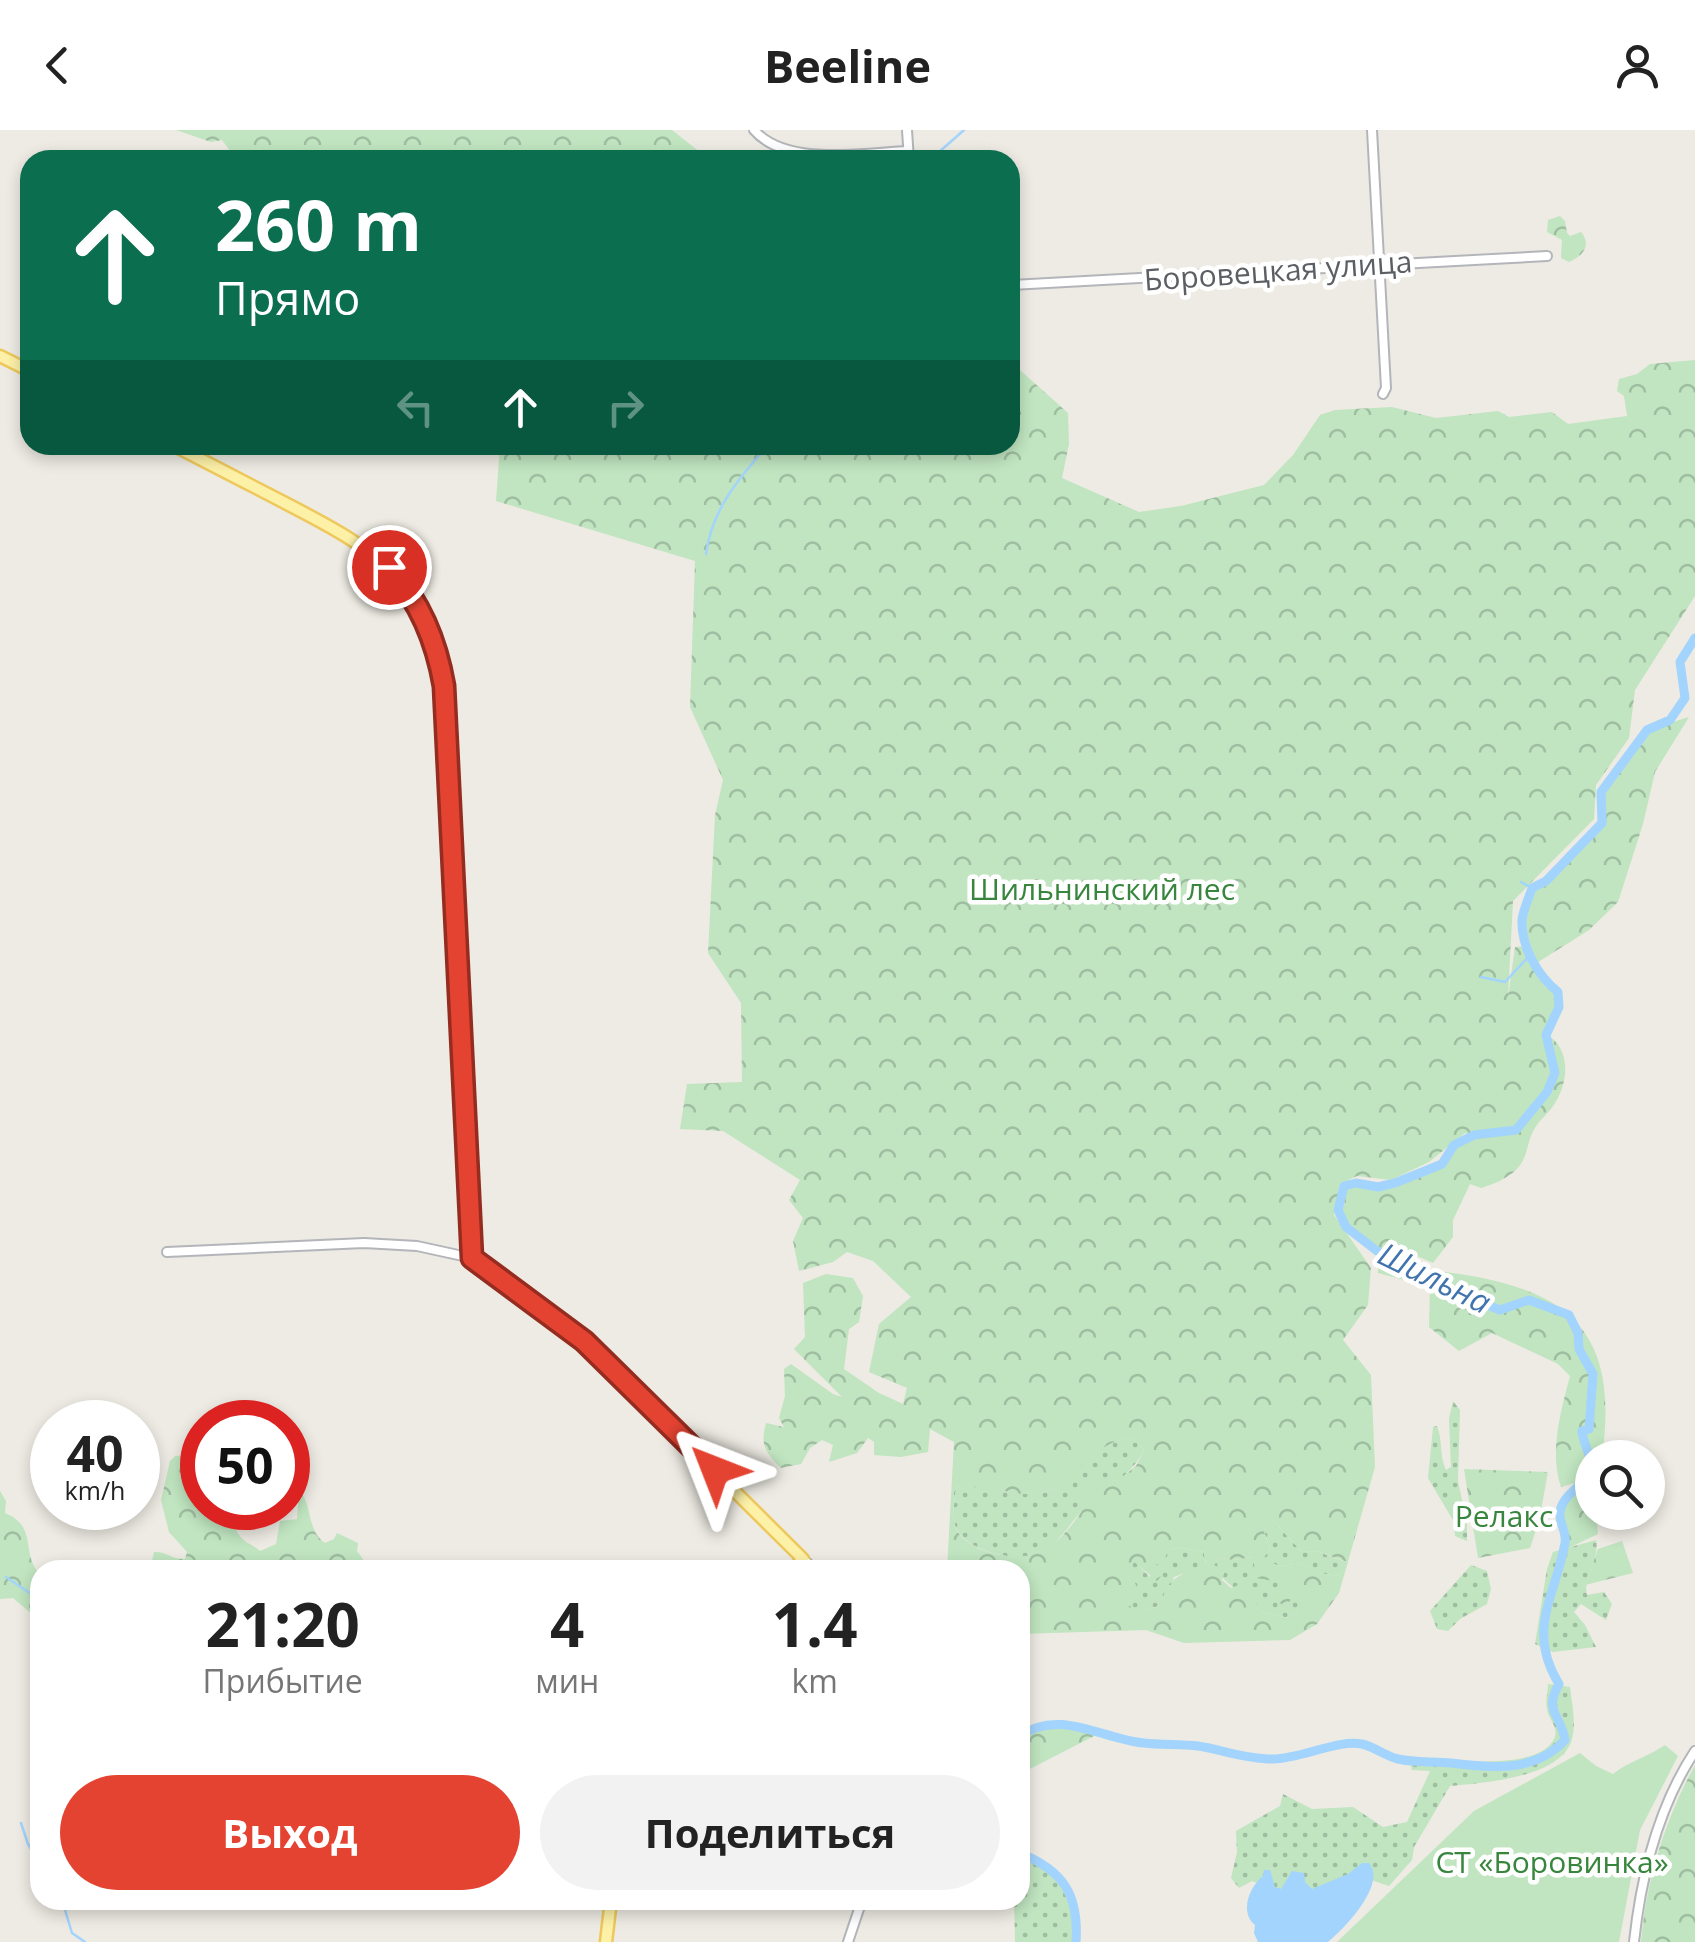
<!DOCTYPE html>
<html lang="ru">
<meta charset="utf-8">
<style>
:root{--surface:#fff;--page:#f2f2f2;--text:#222;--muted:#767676;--accent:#e54332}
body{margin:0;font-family:"Open Sans",sans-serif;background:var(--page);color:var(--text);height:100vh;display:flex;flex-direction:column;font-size:38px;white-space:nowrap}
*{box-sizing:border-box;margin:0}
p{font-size:32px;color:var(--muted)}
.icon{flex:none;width:55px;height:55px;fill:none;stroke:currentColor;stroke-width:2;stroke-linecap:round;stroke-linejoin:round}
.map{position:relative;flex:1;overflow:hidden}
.sheet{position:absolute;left:30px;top:1430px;width:1000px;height:350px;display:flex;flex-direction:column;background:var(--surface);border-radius:30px;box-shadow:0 5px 15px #0003}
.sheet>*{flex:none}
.banner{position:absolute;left:20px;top:20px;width:1000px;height:305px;border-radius:30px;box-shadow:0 5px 15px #0003;background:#0b6e4f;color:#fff;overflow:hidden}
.tools{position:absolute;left:1575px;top:1310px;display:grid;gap:20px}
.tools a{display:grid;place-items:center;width:90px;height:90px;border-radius:50%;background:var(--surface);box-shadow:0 5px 15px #0003;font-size:50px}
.speed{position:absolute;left:30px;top:1270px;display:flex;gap:20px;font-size:50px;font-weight:700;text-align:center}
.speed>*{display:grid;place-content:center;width:130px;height:130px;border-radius:50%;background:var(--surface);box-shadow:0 5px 15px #0003;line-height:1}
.speed small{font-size:25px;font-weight:400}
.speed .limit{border:15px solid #d22;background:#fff;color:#111}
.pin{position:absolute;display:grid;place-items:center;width:85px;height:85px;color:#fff;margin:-42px;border:5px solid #fff;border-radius:50%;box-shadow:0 2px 10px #0007}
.me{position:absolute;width:110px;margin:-55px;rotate:315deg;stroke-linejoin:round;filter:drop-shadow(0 0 8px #0008)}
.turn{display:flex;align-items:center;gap:35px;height:210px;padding:0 30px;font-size:45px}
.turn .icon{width:130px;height:130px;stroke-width:2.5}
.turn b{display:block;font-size:70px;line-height:85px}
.lanes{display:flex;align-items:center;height:95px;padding:0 30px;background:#0003;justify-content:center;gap:50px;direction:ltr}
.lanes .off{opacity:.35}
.eta{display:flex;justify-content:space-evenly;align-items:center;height:170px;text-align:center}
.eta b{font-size:60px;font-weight:700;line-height:70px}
.action{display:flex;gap:20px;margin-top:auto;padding:20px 30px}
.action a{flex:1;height:115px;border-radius:60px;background:var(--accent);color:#fff;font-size:40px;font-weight:700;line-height:115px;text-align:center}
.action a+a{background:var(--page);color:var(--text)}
header{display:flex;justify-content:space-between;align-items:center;height:130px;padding:0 30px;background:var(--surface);font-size:45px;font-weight:700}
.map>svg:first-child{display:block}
.grass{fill:url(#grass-dots)}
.forest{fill:url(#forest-crowns);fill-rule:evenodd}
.garden{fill:#c0e5c0}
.water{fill:#a3d4fd}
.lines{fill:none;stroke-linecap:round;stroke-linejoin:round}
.stream{stroke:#a3d4fd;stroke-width:2.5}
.river{stroke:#a3d4fd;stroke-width:9}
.minor-casing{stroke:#b3b5ba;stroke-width:12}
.major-casing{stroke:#eec85c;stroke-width:15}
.minor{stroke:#fff;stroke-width:8}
.major{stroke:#fdf1a8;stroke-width:10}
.route-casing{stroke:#952c20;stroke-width:25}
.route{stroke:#e54332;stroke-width:18}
.labels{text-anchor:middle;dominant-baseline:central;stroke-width:9;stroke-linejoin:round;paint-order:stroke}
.street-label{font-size:30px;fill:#5b5e63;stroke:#fff}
.park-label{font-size:30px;fill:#38863d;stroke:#fff}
.water-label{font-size:32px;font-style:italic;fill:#4174ae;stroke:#fff}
</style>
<header><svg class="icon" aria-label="back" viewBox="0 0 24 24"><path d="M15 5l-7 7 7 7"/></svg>Beeline<svg class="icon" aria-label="person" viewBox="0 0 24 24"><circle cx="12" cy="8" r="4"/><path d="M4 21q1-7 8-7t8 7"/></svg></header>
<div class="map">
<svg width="1695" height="1812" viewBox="0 0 1695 1812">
<defs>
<pattern id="grass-dots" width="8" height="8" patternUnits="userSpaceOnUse" patternTransform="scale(2.5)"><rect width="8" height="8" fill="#c0e5c0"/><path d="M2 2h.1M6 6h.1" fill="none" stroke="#9fbda0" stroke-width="1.8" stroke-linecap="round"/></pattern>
<pattern id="forest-crowns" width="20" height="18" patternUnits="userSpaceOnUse" patternTransform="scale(2.5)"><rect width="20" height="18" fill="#c0e5c0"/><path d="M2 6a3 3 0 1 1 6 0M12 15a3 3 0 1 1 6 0" fill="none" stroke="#9fbda0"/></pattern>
</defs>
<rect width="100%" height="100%" fill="#edebe3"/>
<g class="grass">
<path d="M1453 1271 1460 1280 1458 1351 1467 1394V1411L1455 1406 1454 1392 1428 1348 1433 1297 1437 1296C1443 1311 1439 1325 1446 1340L1451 1337 1449 1289Z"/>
<path d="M1132 1308 1144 1320C1131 1346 1106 1359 1085 1378 1068 1394 1059 1416 1035 1425 1013 1432 962 1420 955 1395 952 1385 955 1368 956 1357 982 1352 1022 1368 1041 1363 1079 1353 1088 1311 1132 1308Z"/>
<polygon points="1278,1396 1302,1422 1316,1421 1348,1433 1339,1446 1319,1443 1298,1432 1282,1437 1262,1429 1270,1419 1264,1401"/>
<path d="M1596 1410C1600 1429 1583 1445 1587 1465L1604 1462 1612 1474 1606 1490 1581 1474 1574 1482 1585 1495 1596 1517 1553 1522 1535 1514 1547 1439 1553 1422Z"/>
<polygon points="1182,1418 1204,1422 1206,1435 1174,1447 1162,1474 1147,1481 1135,1482 1128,1474 1126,1436 1133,1430 1150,1447 1156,1434 1169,1419"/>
<path d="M1253 1427C1269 1442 1283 1459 1306 1458L1296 1483 1289 1488 1261 1482C1247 1461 1227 1460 1214 1435L1219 1428 1234 1430Z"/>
<polygon points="1471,1435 1487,1441 1491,1459 1487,1474 1460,1489 1448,1501 1437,1499 1430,1481"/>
<path d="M1548 1554 1570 1557C1572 1575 1577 1595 1571 1612 1558 1648 1482 1653 1450 1656L1414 1717 1412 1730 1389 1756 1359 1746C1319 1762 1294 1768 1252 1751L1239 1758 1231 1748 1237 1722 1236 1701 1280 1676 1283 1664 1312 1679 1353 1677 1383 1697 1407 1692 1430 1641 1412 1640 1408 1627C1441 1628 1536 1644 1554 1609 1560 1598 1548 1589 1547 1579 1545 1571 1548 1562 1548 1554Z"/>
<path d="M1020 1726C1067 1728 1080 1774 1080 1812H1015L1014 1770H1020Z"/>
</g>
<g class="forest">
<polygon points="176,0 672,0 710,30 237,30 222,10 211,12"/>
<path d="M1560 86 1565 91 1567 103 1570 106 1581 102C1592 115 1583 126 1569 132L1561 128 1562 110 1547 102 1548 90Z"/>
<path d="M1695 230V466L1635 560 1629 608 1596 655 1594 689 1513 771 1508 867 1515 817 1526 816 1522 788 1532 758 1546 751 1601 693V662L1647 600 1689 587 1655 642 1643 694 1618 772 1589 800 1535 834 1544 850 1558 862 1559 877 1546 904C1571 918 1569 951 1555 973 1550 982 1540 989 1535 998 1526 1012 1529 1027 1516 1040 1506 1049 1494 1054 1481 1058L1470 1054 1453 1090V1107L1433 1133 1410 1123 1409 1131 1432 1144 1438 1141C1562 1156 1621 1193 1602 1327L1592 1328V1382L1596 1383 1598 1404 1562 1421C1568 1407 1561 1400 1560 1386 1559 1372 1577 1361 1585 1350L1561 1357C1549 1321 1561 1281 1570 1246L1558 1234 1492 1203 1459 1221 1429 1197 1430 1157 1378 1143 1377 1121C1348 1098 1334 1095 1344 1056 1361 1052 1376 1060 1392 1054 1400 1051 1440 1035 1444 1032 1458 1021 1451 1017 1473 1006L1465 1003 1429 1032 1391 1050 1357 1046 1340 1054 1334 1085 1371 1138 1368 1175 1343 1210 1371 1245 1375 1337 1339 1463 1317 1494 1290 1510 1184 1513 1146 1500 1020 1504V1440H947L954 1312 930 1299 928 1322 901 1327 874 1325V1312L868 1308 857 1323 829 1332 833 1315 822 1310 810 1318 801 1334 781 1338C765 1322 760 1315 766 1293L784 1297 779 1288 785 1266 784 1239 791 1234 833 1264 842 1267 794 1219 805 1207 803 1153 826 1144 853 1148 863 1166 859 1192 849 1199 844 1239 879 1263 903 1274 907 1258 869 1242 879 1194 911 1167 873 1131 847 1122 833 1132 799 1141 793 1111 803 1088 789 1070 800 1050 723 1001 680 999 687 954 742 952 741 873 708 823 715 685 723 650 690 577 695 431 496 371 500 315H1010V231L1068 283 1069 314 1062 348 1139 382 1181 376 1264 355 1293 325 1320 285 1335 280 1392 277 1436 288 1498 281 1509 287 1552 282 1568 294 1627 286 1624 266 1617 261 1619 249 1637 244 1650 234ZM1132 1308 1144 1320 1136 1336 1115 1353 1098 1349 1079 1366 1082 1381C1069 1399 1058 1414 1037 1423 1015 1433 963 1421 955 1396 952 1386 955 1367 956 1357 982 1352 1022 1369 1041 1363 1079 1353 1090 1311 1132 1308ZM1278 1396 1302 1422 1316 1421 1347 1432 1339 1446 1319 1443 1298 1432 1282 1437 1263 1429 1270 1419 1264 1402ZM1182 1418 1204 1422 1206 1434C1183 1444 1165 1447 1162 1474L1147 1481H1135L1128 1474 1137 1457 1126 1436 1133 1431 1157 1451 1163 1444 1156 1434 1164 1430 1169 1419ZM1253 1427 1256 1448 1280 1452 1277 1473 1289 1475 1293 1459 1305 1458 1296 1483 1289 1488 1261 1482 1251 1462 1241 1454 1231 1458 1222 1450 1225 1441 1214 1435 1219 1428 1234 1430Z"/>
<path d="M188 1325 194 1329 197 1339 202 1342V1378C241 1378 224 1394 246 1412 251 1415 256 1417 260 1421L276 1414 280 1391 297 1389 299 1360C313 1374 306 1400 325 1413L334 1409 337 1403 358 1413 357 1421 365 1432 363 1440H141L152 1431 154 1422C166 1421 173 1430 185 1429L187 1422 169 1402 161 1370 170 1331 175 1326Z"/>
<polygon points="1464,1339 1548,1342 1539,1391 1530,1418 1478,1428"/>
<path d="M0 1361 6 1371 5 1383C39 1397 20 1424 40 1444V1491L13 1468 0 1469Z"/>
<polygon points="1622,1411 1633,1443 1585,1455 1598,1419"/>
<polygon points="1072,1594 1098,1604 1020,1644 1020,1606 1044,1595"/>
<path d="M1695 1635V1812H1641C1646 1751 1665 1689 1695 1635Z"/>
</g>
<path class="garden" d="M1665 1615 1678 1626 1640 1700 1619 1812H1337L1474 1681 1580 1623 1596 1636 1613 1644C1628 1632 1647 1627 1665 1615Z"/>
<path class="water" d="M1362 1733H1369C1387 1754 1345 1798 1328 1812H1258L1254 1803 1255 1795C1240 1783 1248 1758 1263 1746L1264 1740H1270L1275 1757 1281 1759 1292 1741 1304 1743 1305 1752 1312 1759 1348 1744Z"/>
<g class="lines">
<g class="stream">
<polyline points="930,30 964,0"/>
<path d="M706 424C712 379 739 348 768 315"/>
<polyline points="1521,752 1532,758"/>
<polyline points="1481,847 1505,852 1530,825"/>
<polyline points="6,1447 40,1470"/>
<polyline points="21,1693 28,1714 40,1734"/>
<polyline points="62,1770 72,1803 85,1812"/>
</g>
<g class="river">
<path d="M1020 1606C1059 1578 1102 1609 1144 1613 1162 1615 1180 1614 1198 1616 1223 1620 1246 1629 1273 1629 1300 1629 1339 1609 1362 1614 1375 1617 1385 1626 1398 1629 1416 1633 1433 1631 1451 1633 1490 1638 1535 1643 1565 1610 1561 1584 1543 1582 1559 1554 1526 1500 1555 1468 1565 1413 1567 1403 1559 1392 1560 1383 1561 1362 1592 1355 1590 1331 1589 1322 1583 1311 1582 1301L1589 1299 1593 1244 1579 1219 1578 1203 1569 1185 1529 1170 1500 1180 1452 1161 1432 1144 1408 1132 1377 1121 1346 1097 1338 1080 1344 1056 1356 1053 1378 1057 1395 1053 1442 1034 1454 1015 1474 1005 1516 1000 1547 962 1555 943 1546 905 1559 877 1558 862C1538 846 1521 817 1522 790 1523 780 1529 768 1532 758L1546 751 1602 693 1601 662 1647 600 1670 590 1685 568 1680 532 1695 508"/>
<path d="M1020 1723C1064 1741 1079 1765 1076 1812"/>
</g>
<g class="minor-casing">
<g id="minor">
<path d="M754 0C786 37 863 23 908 21"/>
<polyline points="907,0 909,30"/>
<polyline points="1372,0 1386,258 1383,264"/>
<polyline points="1010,155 1547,126"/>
<polyline points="167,1122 364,1113 417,1116 472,1128"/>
<polyline points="803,1429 815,1440"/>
<polyline points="848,1812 862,1770"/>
<path d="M1634 1812C1641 1747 1658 1677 1695 1621"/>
</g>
</g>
<g class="major-casing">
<g id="major">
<polyline points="0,226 30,241"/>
<path d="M173 315C212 335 250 355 289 375 378 421 426 450 444 556L472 1128 583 1211 803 1429 792 1440"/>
<polyline points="606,1812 611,1770"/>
</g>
</g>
<use href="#minor" class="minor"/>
<use href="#major" class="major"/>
</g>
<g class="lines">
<g class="route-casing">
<path id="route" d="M389 437C420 472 436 510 444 556L472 1128 584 1211 715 1340"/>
</g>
<use href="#route" class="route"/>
</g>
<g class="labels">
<g class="street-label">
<text transform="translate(1278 140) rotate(-4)">Боровецкая улица</text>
</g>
<g class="park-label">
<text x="1102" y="758">Шильнинский лес</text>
<text x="1504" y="1385">Релакс</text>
<text x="1552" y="1731">СТ «Боровинка»</text>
</g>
<g class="water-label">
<text transform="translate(1435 1147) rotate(26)">Шильна</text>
</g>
</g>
</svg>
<div class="tools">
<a><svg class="icon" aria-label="search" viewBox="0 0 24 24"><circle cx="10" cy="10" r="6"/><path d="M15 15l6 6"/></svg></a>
</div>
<div class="speed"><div>40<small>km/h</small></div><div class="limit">50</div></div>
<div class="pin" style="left:389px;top:437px;background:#d93025"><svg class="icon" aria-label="arrive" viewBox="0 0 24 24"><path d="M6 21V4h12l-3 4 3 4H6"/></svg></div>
<svg class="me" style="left:715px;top:1340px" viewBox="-20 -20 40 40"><path d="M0-17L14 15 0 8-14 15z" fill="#e54332" stroke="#fff" stroke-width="4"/></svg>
<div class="banner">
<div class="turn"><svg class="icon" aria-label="ahead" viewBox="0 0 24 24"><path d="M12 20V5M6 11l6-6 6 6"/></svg><div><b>260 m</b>Прямо</div></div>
<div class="lanes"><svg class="icon off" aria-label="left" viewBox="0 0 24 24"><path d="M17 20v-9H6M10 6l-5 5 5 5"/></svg><svg class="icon" aria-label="ahead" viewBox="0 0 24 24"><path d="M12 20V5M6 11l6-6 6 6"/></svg><svg class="icon off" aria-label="right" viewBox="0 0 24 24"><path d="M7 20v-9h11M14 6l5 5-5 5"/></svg></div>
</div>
<section class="sheet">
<div class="eta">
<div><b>21:20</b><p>Прибытие</p></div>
<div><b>4</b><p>мин</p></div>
<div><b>1.4</b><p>km</p></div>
</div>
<div class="action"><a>Выход</a><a>Поделиться</a></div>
</section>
</div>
